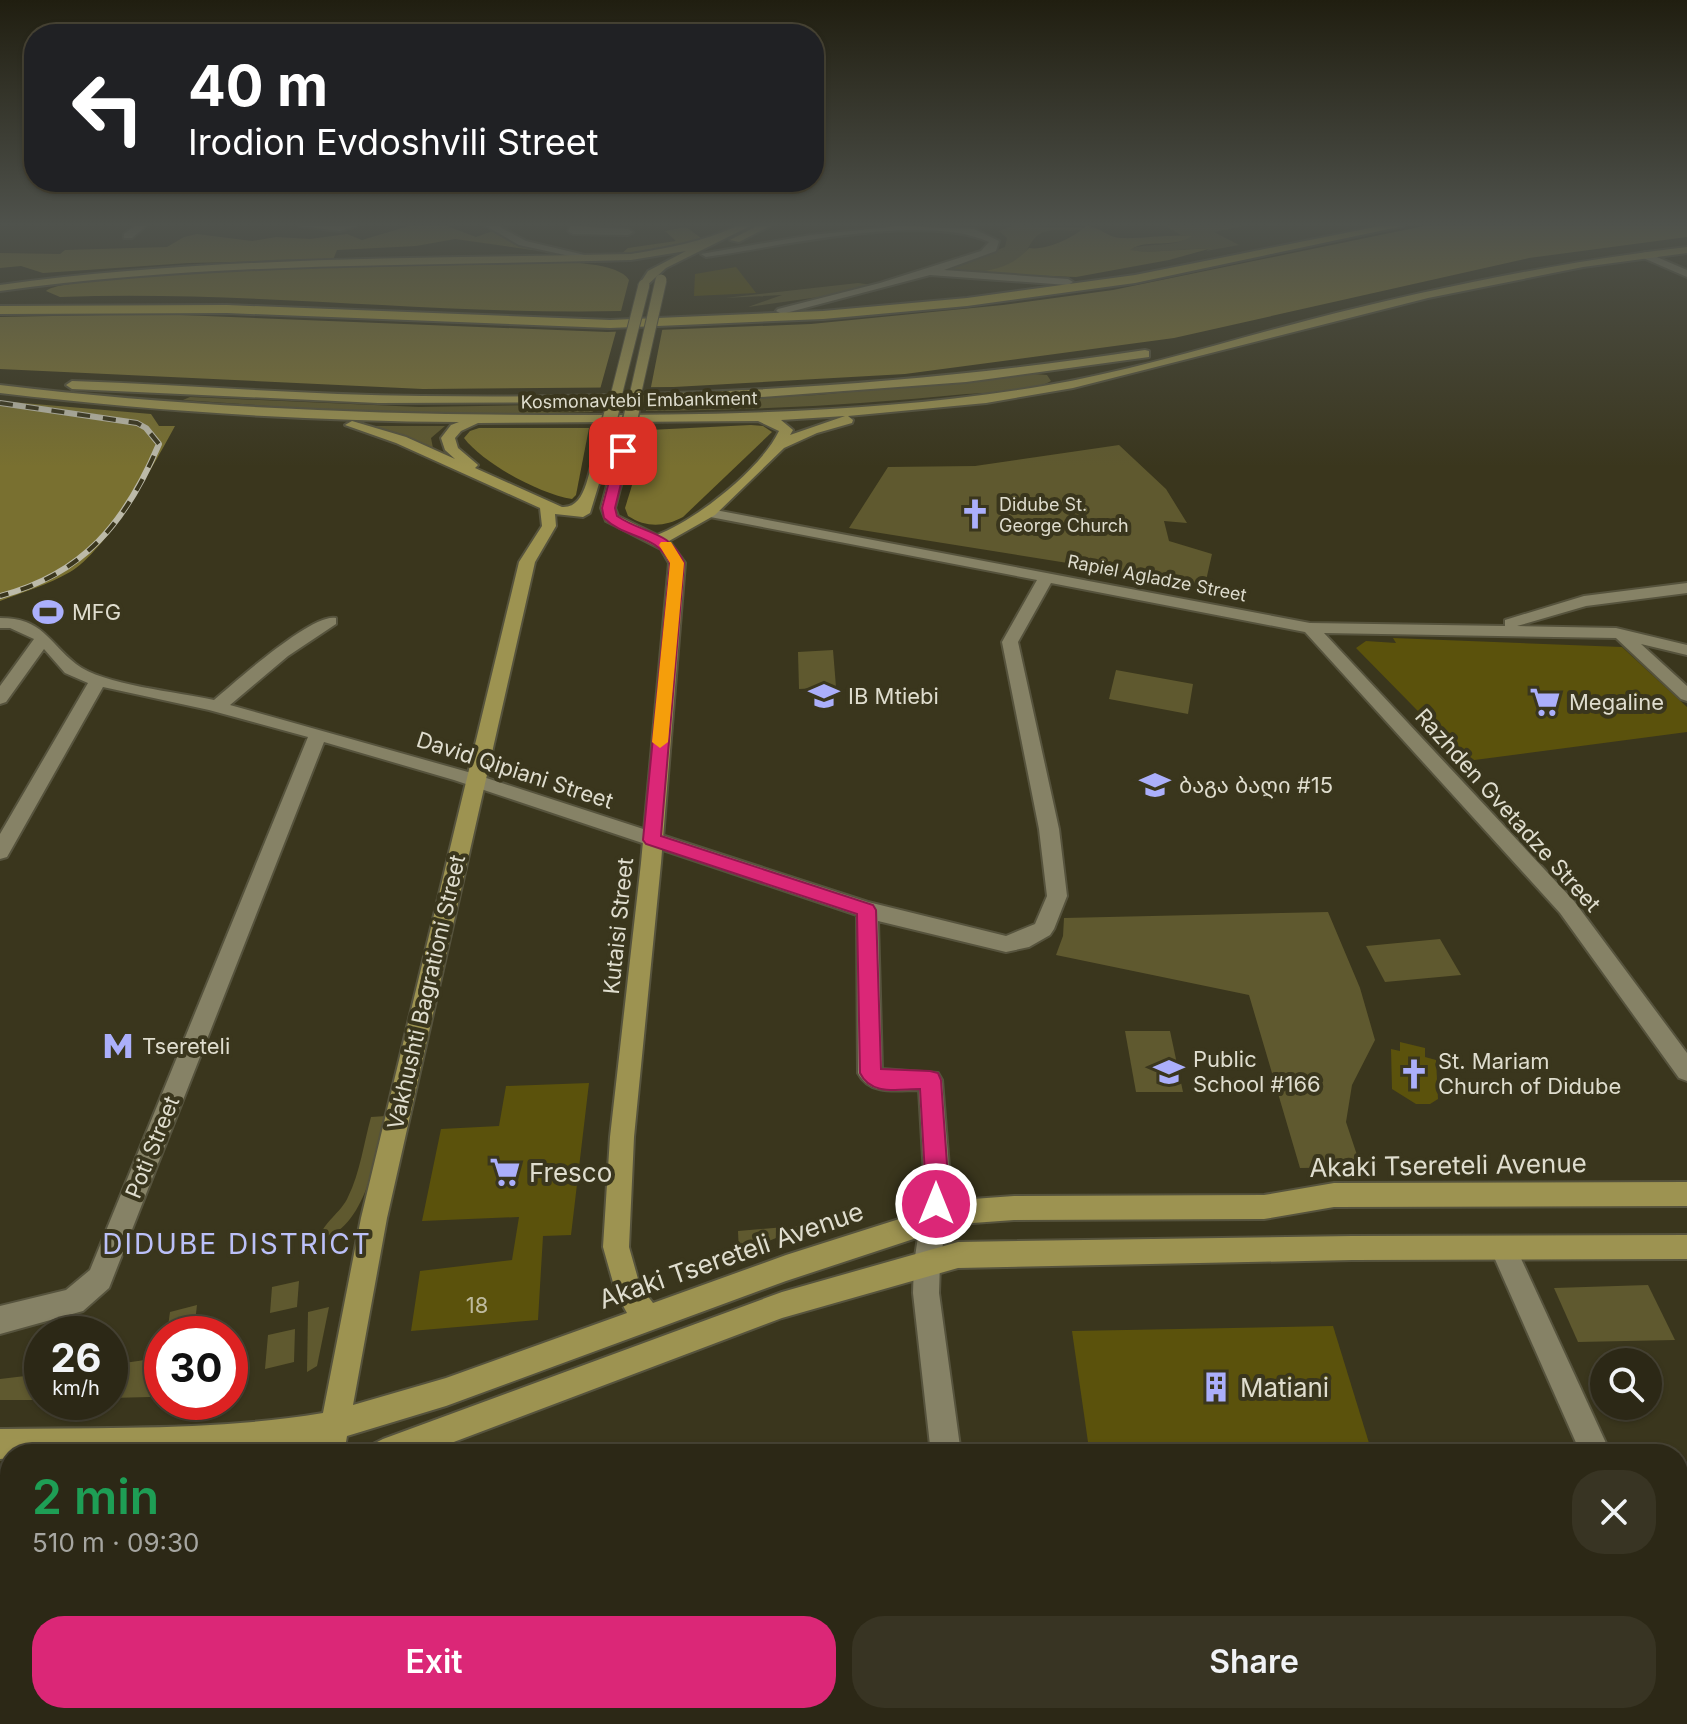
<!DOCTYPE html>
<meta charset="utf-8">
<style>
:root{--surface:#2c2816;--page:#383423;--text:#f1f3f6;--muted:#a6a6a1;--line:#484435;--accent:#db2777}
body{margin:0;font-family:Inter,"Noto Sans Georgian",sans-serif;background:var(--page);color:var(--text);height:100vh;display:flex;flex-direction:column;font-size:30px;white-space:nowrap}
*{box-sizing:border-box;margin:0}
p{font-size:26px;color:var(--muted)}
.icon{flex:none;width:44px;height:44px;fill:none;stroke:currentColor;stroke-width:2;stroke-linecap:round;stroke-linejoin:round}
.map{position:relative;flex:1;overflow:hidden}
.sheet{position:absolute;left:0px;top:1444px;width:1688px;height:280px;display:flex;flex-direction:column;background:var(--surface);border-radius:32px 32px 0 0;box-shadow:0 2px 6px #0004,0 0 0 2px var(--line)}
.sheet>*{flex:none}
.top-card{position:absolute;left:24px;top:24px;width:800px;height:168px;border-radius:32px;box-shadow:0 2px 6px #0004,0 0 0 2px var(--line);background:#202124;color:#fff;overflow:hidden}
.buttons{position:absolute;left:1590px;top:1348px;display:grid;gap:16px}
.buttons a{display:grid;place-items:center;width:72px;height:72px;border-radius:50%;background:var(--surface);box-shadow:0 2px 6px #0004,0 0 0 2px var(--line);font-size:40px}
.speed{position:absolute;left:24px;top:1316px;display:flex;gap:16px;font-size:40px;font-weight:700;text-align:center}
.speed>*{display:grid;place-content:center;width:104px;height:104px;border-radius:50%;background:var(--surface);box-shadow:0 2px 6px #0004,0 0 0 2px var(--line);line-height:1}
.speed small{font-size:20px;font-weight:400}
.speed .limit{border:12px solid #d22;background:#fff;color:#111}
.pin{position:absolute;display:grid;place-items:center;width:68px;height:68px;color:#fff;margin:-34px;border-radius:16px;box-shadow:0 4px 12px #0006}
.me{position:absolute;width:88px;margin:-44px;rotate:0deg;stroke-linejoin:round;filter:drop-shadow(0 0 6px #0008)}
.turn{display:flex;align-items:center;gap:28px;height:168px;padding:0 32px;font-size:36px}
.turn .icon{width:104px;height:104px;stroke-width:2.5}
.turn b{display:block;font-size:56px;line-height:68px}
.round{display:grid;place-items:center;flex:none;width:84px;height:84px;border-radius:32px;background:var(--page)}
.summary{display:flex;align-items:center;justify-content:space-between;height:136px;padding:0 32px}
h1{font-size:48px;font-weight:600;line-height:60px;color:#1e9e55}
.action{display:flex;gap:16px;margin-top:auto;padding:16px 32px}
.action a{flex:1;height:92px;border-radius:32px;background:var(--accent);color:#fff;font-size:32px;font-weight:600;line-height:92px;text-align:center}
.action a+a{background:var(--page);color:var(--text)}
.map>svg:first-child{display:block}
.green{fill:#5f592f}
.forest{fill:#797030}
.water{fill:#7f7536}
.pier{fill:#3a361d}
.building{fill:#5b520c}
.lines{fill:none;stroke-linecap:round;stroke-linejoin:round}
.minor-casing{stroke:#56533d;stroke-width:4}
.major-casing{stroke:#56533d;stroke-width:4}
.highway-casing{stroke:#56533d;stroke-width:4}
.minor{fill:#868266;fill-rule:evenodd}
.major{fill:#9d9351;fill-rule:evenodd}
.highway{fill:#ac9e43;fill-rule:evenodd}
.rail-casing{stroke:#bcbaa9;stroke-width:6}
.rail{stroke:#3a361d;stroke-width:4;stroke-dasharray:13;stroke-linecap:butt}
.major-bridge-far1-casing{stroke:#56533d;stroke-width:13;stroke-linecap:butt}
.major-bridge-casing{stroke:#56533d;stroke-width:17;stroke-linecap:butt}
.major-bridge-far1{stroke:#9d9351;stroke-width:11}
.major-bridge{stroke:#9d9351;stroke-width:14}
.route{fill:#db2777;stroke:#8e194d;stroke-width:2}
.slow{fill:#f59e0b}
.labels{text-anchor:middle;dominant-baseline:central;stroke-width:8;stroke-linejoin:round;paint-order:stroke}
.far-street-label{font-size:18px;fill:#dfddce;stroke:#3a361d}
.far-poi-label{font-size:18px;fill:#dfddce;stroke:#3a361d;text-anchor:start}
.poi-label{font-size:22px;fill:#dfddce;stroke:#3a361d;text-anchor:start}
.street-label{font-size:22px;fill:#dfddce;stroke:#3a361d}
.near-number-label{font-size:22px;fill:#beba9e}
.near-street-label{font-size:26px;fill:#dfddce;stroke:#3a361d}
.near-poi-label{font-size:26px;fill:#dfddce;stroke:#3a361d;text-anchor:start}
.near-neighbourhood-label{font-size:28px;letter-spacing:2px;fill:#bbc0f8;stroke:#3a361d}
</style>
<div class="map">
<svg width="1687" height="1724" viewBox="0 0 1687 1724">
<rect width="100%" height="100%" fill="#3a361d"/>
<g class="green">
<path d="M1013 226 1086 228C1072 235 1052 225 1038 235 1030 241 1027 254 1018 260 999 275 969 273 946 274V270L1005 247 1007 238 999 231Z"/>
<path d="M1166 226H1244L1214 232 1239 245 1206 251 1210 248 1146 252 1128 250C1147 241 1175 249 1190 236L1181 235Z"/>
<polygon points="858,283 872,285 840,294 748,307 782,295 725,298"/>
<path d="M1034 374 1047 375 1051 381C1028 394 992 392 966 394 859 405 753 410 646 411L647 403 817 395Z"/>
<polygon points="190,397 419,407 595,404 593,412 412,416 183,400"/>
<polygon points="371,426 445,426 431,438 433,448"/>
<polygon points="1119,445 1166,489 1187,523 1164,521 1169,541 1212,554 1205,585 849,528 888,467 975,466"/>
<polygon points="833,650 836,687 799,689 798,652"/>
<polygon points="1116,670 1193,684 1188,714 1109,699"/>
<polygon points="1328,912 1360,988 1375,1040 1352,1085 1346,1122 1361,1167 1300,1168 1249,995 1056,955 1063,936 1064,918"/>
<polygon points="1440,939 1461,975 1385,982 1366,946"/>
<polygon points="1125,1031 1170,1031 1183,1092 1136,1092"/>
<path d="M386 1116C376 1154 366 1231 319 1239 323 1222 341 1213 348 1197 360 1173 364 1142 371 1117Z"/>
<polygon points="808,1225 739,1253 738,1231"/>
<polygon points="299,1281 297,1307 270,1313 272,1287"/>
<polygon points="1648,1285 1675,1340 1578,1342 1554,1288"/>
<polygon points="197,1305 194,1331 167,1334 170,1312"/>
<polygon points="329,1307 317,1366 307,1372 308,1312"/>
<polygon points="295,1329 294,1362 265,1369 268,1335"/>
<polygon points="156,1343 150,1397 110,1398 110,1365 145,1360 148,1344"/>
<polygon points="42,1374 42,1400 0,1400 0,1379"/>
</g>
<g class="forest">
<polygon points="409,226 447,226 476,237 504,227 540,247 532,250 455,239 416,246 337,250 333,260 188,263 43,273 21,266 0,268 0,253 60,254 65,250 167,247 184,237 197,234 252,241 276,237 310,239 347,234 362,240"/>
<path d="M1086 226C1099 226 1108 238 1121 238 1145 239 1168 234 1192 236 1174 249 1147 238 1130 250L1146 252 1212 248 1169 260 1076 277 974 273C997 269 1013 266 1029 248 1046 251 1075 237 1086 226Z"/>
<polygon points="686,227 701,238 687,244 620,255 628,248 676,241 665,231"/>
<path d="M542 261C562 262 619 262 629 280L621 311C434 315 247 290 60 297L46 291C73 269 478 264 542 261Z"/>
<path d="M0 401 151 414 159 426H175C154 465 106 551 70 572 48 585 23 592 0 601Z"/>
<path d="M751 425 763 426 772 432 683 517C664 527 647 528 628 516L625 508 649 430Z"/>
<path d="M479 428H589L576 495 572 499C540 494 484 464 464 438L470 431Z"/>
</g>
<polygon class="water" points="1424,226 1687,226 1687,237 1529,258 1174,338 905,374 674,387 423,389 0,369 0,317 156,314 607,332 811,324 1003,305 1113,290"/>
<polygon class="pier" points="663,326 650,392 599,393 617,328"/>
<g class="building">
<polygon points="736,267 756,293 694,296 695,274"/>
<polygon points="1393,638 1622,647 1687,707 1687,732 1467,761 1356,648 1366,641 1396,643"/>
<polygon points="1400,1042 1425,1048 1425,1057 1436,1060 1438,1099 1430,1104 1416,1104 1392,1089 1391,1049 1400,1051"/>
<polygon points="589,1083 571,1235 543,1236 538,1320 411,1331 420,1271 512,1260 519,1217 422,1221 441,1129 499,1126 506,1086"/>
<polygon points="1333,1326 1369,1443 1089,1449 1072,1331"/>
</g>
<g class="lines">
<g class="minor-casing">
<g id="minor">
<polygon points="135,226 146,226 132,238 124,238 124,234"/>
<polygon points="300,226 356,226 340,231"/>
<polygon points="486,226 498,226 526,241 593,257 588,260 519,245"/>
<polygon points="571,226 628,229 633,232 628,235 573,234 568,231"/>
<path d="M899 226 974 229 999 241 996 251 944 270 1068 279 1073 282 1068 285 930 275 782 314 776 311 778 309 880 283 981 251 989 242C924 212 778 247 706 257L701 254 811 235Z"/>
<polygon points="1645,252 1687,270 1687,277 1641,257 1640,255"/>
<path d="M710 509 1310 623 1505 626V620L1584 596 1687 583V593L1586 606 1517 626 1616 628 1687 645V655L1641 644 1687 686V701L1681 699 1616 638 1324 633 1574 901 1687 1053V1081L1679 1078 1560 913 1305 632 1051 583 1018 642 1059 829 1067 896 1054 929 1050 935 1029 947 1006 952 878 921 882 1069 938 1073 942 1080 951 1192 940 1263 939 1293 961 1454H931L913 1293 914 1263 925 1192 919 1090C897 1090 870 1096 858 1073L857 915 454 780 324 742 109 1288 83 1311 0 1334V1306L66 1290 90 1270 308 737 209 710 103 687 7 857 0 859V834L88 683 65 673 44 649 6 702 0 704V686L34 639 10 628H0V618C43 618 48 642 76 664 102 685 179 692 214 700 234 683 313 612 336 618V624L288 656 230 705 468 772 868 902 1006 936 1035 924 1047 896 1039 829 1002 642 1037 580 705 516 703 513Z"/>
<polygon points="1503,1236 1512,1239 1611,1454 1581,1454 1490,1248 1494,1239"/>
<polygon points="10,1487 10,1538 0,1542 0,1491"/>
<polygon points="1678,1617 1687,1621 1687,1669 1678,1666"/>
<polygon points="260,1714 294,1714 292,1724 258,1724"/>
<polygon points="960,1714 994,1714 996,1724 962,1724"/>
</g>
</g>
<g class="major-casing">
<g id="major">
<path d="M737 226H750L666 268 644 288 639 285 648 271 686 251 631 260C421 266 208 262 0 291V285C208 256 421 259 631 254 668 248 703 242 737 226Z"/>
<polygon points="757,226 770,226 739,242 730,240"/>
<path d="M1687 247V253L1583 267 1428 298 1073 388 986 403 848 416 853 420 852 423 817 433 784 448 715 515 669 541 685 563 661 863 634 1137 629 1247 640 1286 653 1303 786 1255 959 1200 1014 1196 1264 1195 1334 1183 1687 1182V1206L1334 1207 1264 1219 1014 1220 959 1224 786 1281 446 1406 347 1436 344 1454H314L317 1443C216 1460 112 1454 10 1454V1458L0 1459V1429C107 1427 217 1431 323 1413L361 1218 519 562 542 526 540 508 396 443 345 425 352 421 406 437 455 459 445 450 441 438 451 425 459 422C305 421 152 411 0 393V385C191 408 381 415 573 415 730 415 887 412 1043 386 1133 371 1220 343 1309 320 1434 288 1559 262 1687 247ZM845 416 790 435 793 430 781 420ZM758 421 779 431C761 469 696 520 657 535L618 516 615 508 630 451 623 447 616 451 601 508 606 521 661 549 669 563 641 863 610 1137 603 1247 616 1293 627 1313 446 1378 353 1405 387 1218 535 562 556 526 555 514 583 517 590 513 609 451 597 448C588 466 588 509 562 507L475 468 478 465 458 448 455 438 461 431 478 423Z"/>
<path d="M1145 350 1149 351V357L966 382 694 402 378 403 72 389 66 385 72 381C189 385 305 395 422 396 665 399 905 387 1145 350Z"/>
<polygon points="1687,1235 1687,1259 1352,1260 958,1268 782,1318 422,1454 368,1454 373,1444 383,1439 782,1292 958,1242 1352,1236"/>
<rect x="0" y="1471" width="10" height="30"/>
</g>
</g>
<g class="highway-casing">
<polygon id="highway" points="1380,226 1403,226 1135,283 967,306 823,319 610,328 227,313 0,314 0,306 227,305 610,320 823,311 967,298 1135,275"/>
</g>
<use href="#minor" class="minor"/>
<use href="#major" class="major"/>
<use href="#highway" class="highway"/>
<g class="rail-casing">
<path id="rail" d="M0 403 137 423 146 428 159 444C126 522 84 574 0 596"/>
</g>
<use href="#rail" class="rail"/>
<g class="major-bridge-far1-casing">
<g id="major-bridge-far1">
<polyline points="615,400 644,285"/>
<polyline points="634,400 661,280"/>
</g>
</g>
<g class="major-bridge-casing">
<g id="major-bridge">
<polyline points="602,451 615,398"/>
<polyline points="623,451 635,398"/>
</g>
</g>
<use href="#major-bridge-far1" class="major-bridge-far1"/>
<use href="#major-bridge" class="major-bridge"/>
</g>
<linearGradient id="sky" x2="0" y2="1"><stop stop-color="#201e10"/><stop offset="0.48" stop-color="#4f524c"/><stop offset="1" stop-color="#4f524c" stop-opacity="0"/></linearGradient>
<rect width="1687" height="467" fill="url(#sky)"/>
<path class="route" d="M623 448 629 451 615 508 617 516C645 535 669 529 684 563L661 836 873 905 876 910 881 1069 930 1071 938 1073 941 1080 949 1192 944 1212 936 1215 928 1212 924 1204 926 1192 920 1089C898 1089 871 1096 860 1073L857 914 646 844 643 840 670 563C657 534 625 539 604 518L602 508 617 451Z"/>
<polygon class="slow" points="661,542 671,542 684,563 668,742 660,748 652,742 670,563 659,545"/>
<defs>
<g id="church-bare" transform="scale(2.4)"><path d="M-1.2-6h2.4v3.5h3.3v2.4h-3.3V6h-2.4V-.1h-3.3v-2.4h3.3Z" fill="#abaffb" stroke="#3a361d" stroke-width="2.5" paint-order="stroke"/></g>
<g id="stadium-bare" transform="scale(2.4)"><path d="M0-5a6.5 5 0 1 0 0 10a6.5 5 0 1 0 0-10ZM-3.5-1.8h7v3.6h-7Z" fill="#abaffb" stroke="#3a361d" stroke-width="2.5" paint-order="stroke"/></g>
<g id="school-bare" transform="scale(2.4)"><path d="M0-5L7-2L0 1L-7-2ZM-4 1L0 2.5L4 1V4Q0 6-4 4Z" fill="#abaffb" stroke="#3a361d" stroke-width="2.5" paint-order="stroke"/></g>
<g id="supermarket-bare" transform="scale(2.4)"><path d="M-6-5.5h2.5l.6 2H6L4.5 2H-2.5L-4.4-4H-6ZM-1.5 3.2a1.3 1.3 0 1 0 .1 0ZM3 3.2a1.3 1.3 0 1 0 .1 0Z" fill="#abaffb" stroke="#3a361d" stroke-width="2.5" paint-order="stroke"/></g>
<g id="metro-bare" transform="scale(2.4)"><path d="M-5.5 5V-5H-3L0 0L3-5H5.5V5H3V-.5L0 4L-3-.5V5Z" fill="#abaffb" stroke="#3a361d" stroke-width="2.5" paint-order="stroke"/></g>
<g id="building-bare" transform="scale(2.4)"><path d="M-4-6H4V6H1V3H-1V6H-4ZM-2.5-4.3h1.7v1.8h-1.7ZM.8-4.3h1.7v1.8H.8ZM-2.5-1h1.7V.8h-1.7ZM.8-1h1.7V.8H.8Z" fill="#abaffb" stroke="#3a361d" stroke-width="2.5" paint-order="stroke"/></g>
</defs>
<g fill-rule="evenodd">
<use href="#church-bare" x="975" y="514"/>
<use href="#stadium-bare" x="48" y="612"/>
<use href="#school-bare" x="824" y="696"/>
<use href="#supermarket-bare" x="1545" y="702"/>
<use href="#school-bare" x="1155" y="785"/>
<use href="#metro-bare" x="118" y="1046"/>
<use href="#school-bare" x="1169" y="1072"/>
<use href="#church-bare" x="1414" y="1074"/>
<use href="#supermarket-bare" x="505" y="1172"/>
<use href="#building-bare" x="1216" y="1387"/>
</g>
<g class="labels">
<g class="far-street-label">
<text transform="translate(639 400) rotate(-1)">Kosmonavtebi Embankment</text>
<text transform="translate(1157 578) rotate(11)">Rapiel Agladze Street</text>
</g>
<g class="far-poi-label">
<text x="999" y="504">Didube St.<tspan x="999" dy="21">George Church</tspan></text>
</g>
<g class="poi-label">
<text x="72" y="612">MFG</text>
<text x="848" y="696">IB Mtiebi</text>
<text x="1569" y="702">Megaline</text>
<text x="1179" y="785">ბაგა ბაღი #15</text>
<text x="142" y="1046">Tsereteli</text>
<text x="1193" y="1059">Public<tspan x="1193" dy="25">School #166</tspan></text>
<text x="1438" y="1061">St. Mariam<tspan x="1438" dy="25">Church of Didube</tspan></text>
</g>
<g class="street-label">
<text transform="translate(515 770) rotate(18)">David Qipiani Street</text>
<text transform="translate(1508 810) rotate(48)">Razhden Gvetadze Street</text>
<text transform="translate(618 926) rotate(-84)">Kutaisi Street</text>
<text transform="translate(426 992) rotate(-77)">Vakhushti Bagrationi Street</text>
<text transform="translate(152 1147) rotate(-68)">Poti Street</text>
</g>
<g class="near-number-label">
<text x="477" y="1305">18</text>
</g>
<g class="near-street-label">
<text transform="translate(1448 1165) rotate(-1)">Akaki Tsereteli Avenue</text>
<text transform="translate(731 1255) rotate(-19)">Akaki Tsereteli Avenue</text>
</g>
<g class="near-poi-label">
<text x="529" y="1172">Fresco</text>
<text x="1240" y="1387">Matiani</text>
</g>
<g class="near-neighbourhood-label">
<text x="237" y="1244">DIDUBE DISTRICT</text>
</g>
</g>
</svg>
<div class="buttons">
<a><svg class="icon" aria-label="search" viewBox="0 0 24 24"><circle cx="10" cy="10" r="6"/><path d="M15 15l6 6"/></svg></a>
</div>
<div class="speed"><div>26<small>km/h</small></div><div class="limit">30</div></div>
<div class="pin" style="left:623px;top:451px;background:#d93025"><svg class="icon" aria-label="arrive" viewBox="0 0 24 24"><path d="M6 21V4h12l-3 4 3 4H6"/></svg></div>
<svg class="me" style="left:936px;top:1204px" viewBox="-20 -20 40 40"><circle r="17" fill="#db2777" stroke="#fff" stroke-width="3"/><path d="M0-11L8 9 0 5-8 9z" fill="#fff"/></svg>
<div class="top-card">
<div class="turn"><svg class="icon" aria-label="left" viewBox="0 0 24 24"><path d="M17 20v-9H6M10 6l-5 5 5 5"/></svg><div><b>40 m</b>Irodion Evdoshvili Street</div></div>
</div>
<section class="sheet">
<div class="summary"><div><h1>2 min</h1><p>510 m · 09:30</p></div><a class="round"><svg class="icon" aria-label="close" viewBox="0 0 24 24"><path d="M6 6l12 12M18 6L6 18"/></svg></a></div>
<div class="action"><a>Exit</a><a>Share</a></div>
</section>
</div>
